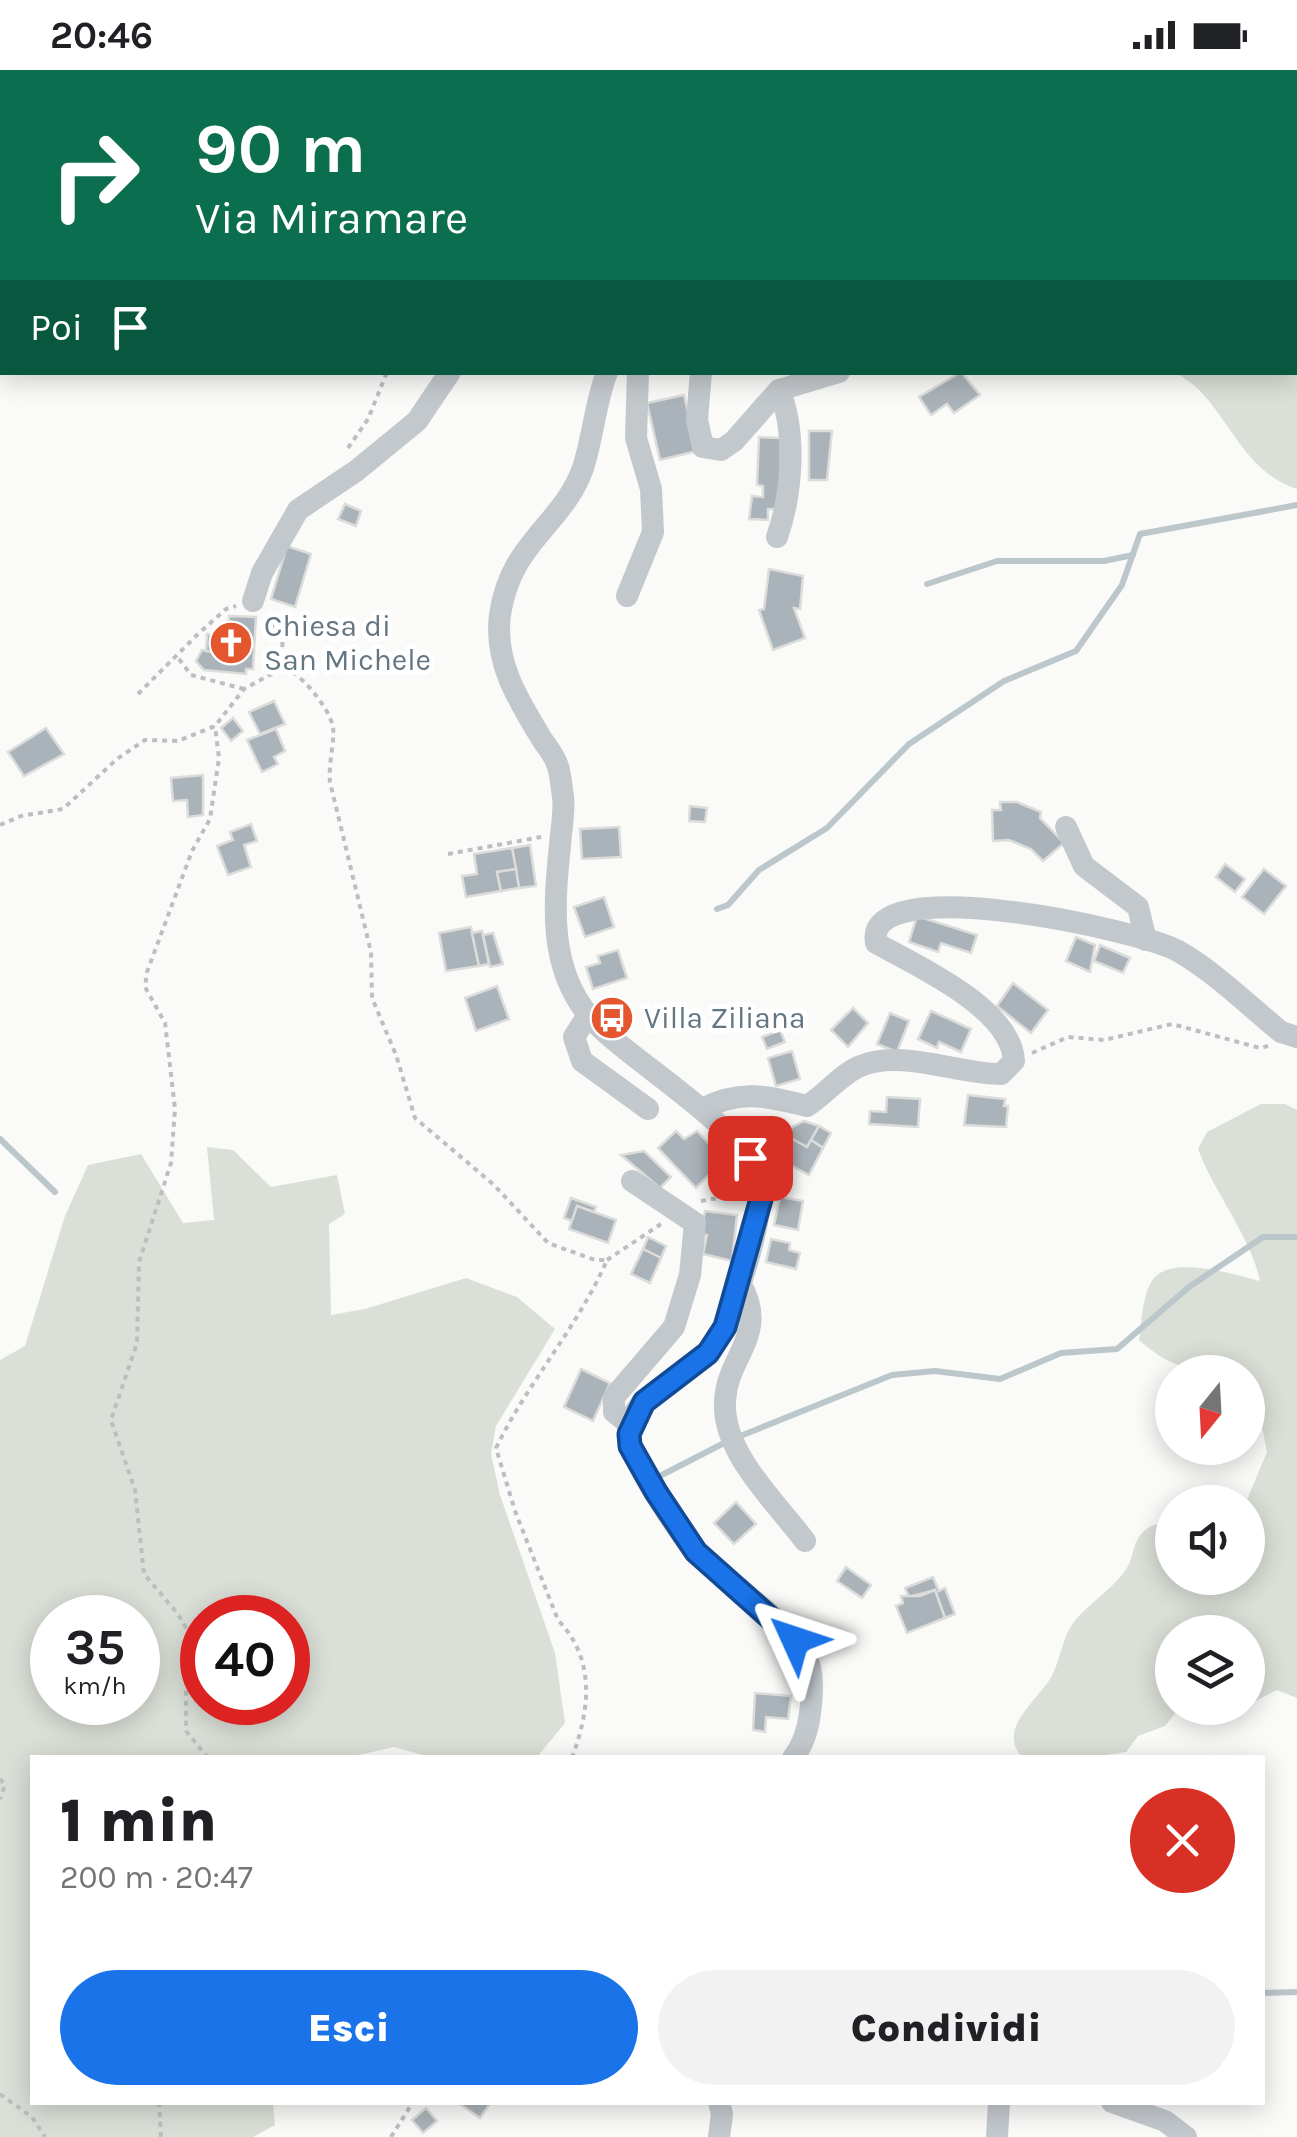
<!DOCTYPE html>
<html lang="it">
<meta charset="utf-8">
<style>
:root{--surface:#fff;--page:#f2f2f2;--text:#202124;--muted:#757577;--accent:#1a73e8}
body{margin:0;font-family:Karla,sans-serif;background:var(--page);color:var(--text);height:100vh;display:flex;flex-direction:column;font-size:38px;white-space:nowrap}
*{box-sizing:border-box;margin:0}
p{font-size:32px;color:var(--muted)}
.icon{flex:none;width:55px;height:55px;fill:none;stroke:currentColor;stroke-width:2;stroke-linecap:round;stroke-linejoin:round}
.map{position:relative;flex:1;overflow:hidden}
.details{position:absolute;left:30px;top:1685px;width:1235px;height:350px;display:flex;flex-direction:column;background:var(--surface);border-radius:0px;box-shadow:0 5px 25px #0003}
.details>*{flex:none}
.banner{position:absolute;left:0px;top:0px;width:1298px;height:305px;box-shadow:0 5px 25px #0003;background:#0b6e4f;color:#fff;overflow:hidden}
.needle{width:65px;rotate:198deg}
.buttons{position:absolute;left:1155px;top:1285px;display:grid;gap:20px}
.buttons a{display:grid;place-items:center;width:110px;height:110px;border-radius:50%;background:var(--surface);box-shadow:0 5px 25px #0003;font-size:50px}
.speed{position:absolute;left:30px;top:1525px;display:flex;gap:20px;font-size:50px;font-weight:700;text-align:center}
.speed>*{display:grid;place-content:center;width:130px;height:130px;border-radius:50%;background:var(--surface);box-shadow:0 5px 25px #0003;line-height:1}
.speed small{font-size:25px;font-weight:400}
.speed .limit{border:15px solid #d22;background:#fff;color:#111}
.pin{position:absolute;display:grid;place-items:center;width:85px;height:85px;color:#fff;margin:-42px;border-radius:20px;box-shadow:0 5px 15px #0006}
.me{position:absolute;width:110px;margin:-55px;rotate:312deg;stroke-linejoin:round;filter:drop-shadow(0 0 8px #0008)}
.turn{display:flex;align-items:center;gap:35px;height:210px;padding:0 30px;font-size:45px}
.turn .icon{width:130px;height:130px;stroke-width:2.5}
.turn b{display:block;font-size:70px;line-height:85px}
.then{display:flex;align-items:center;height:95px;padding:0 30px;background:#0003;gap:20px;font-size:38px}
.round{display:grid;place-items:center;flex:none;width:105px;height:105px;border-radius:52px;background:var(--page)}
.summary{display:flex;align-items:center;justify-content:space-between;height:170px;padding:0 30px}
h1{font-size:60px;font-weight:800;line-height:75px}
.cta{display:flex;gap:20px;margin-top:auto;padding:20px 30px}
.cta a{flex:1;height:115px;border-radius:60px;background:var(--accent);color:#fff;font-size:40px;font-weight:800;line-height:115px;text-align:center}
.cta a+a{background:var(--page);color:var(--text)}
.status{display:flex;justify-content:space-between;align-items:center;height:70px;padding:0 50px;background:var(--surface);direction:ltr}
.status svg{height:28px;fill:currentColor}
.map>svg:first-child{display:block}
.green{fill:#dadfd7;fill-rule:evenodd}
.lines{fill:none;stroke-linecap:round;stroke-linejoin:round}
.stream{stroke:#bbc7cb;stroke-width:6}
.building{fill:#aab3b9;stroke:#dcdcda;stroke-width:2.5}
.path{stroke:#bbbfc2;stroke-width:4;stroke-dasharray:5 5;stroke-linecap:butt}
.minor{stroke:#c3c8cc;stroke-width:22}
.route-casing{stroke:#114b97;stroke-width:25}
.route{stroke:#1a73e8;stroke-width:18}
.labels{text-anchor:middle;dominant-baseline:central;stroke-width:10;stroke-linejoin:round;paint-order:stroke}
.poi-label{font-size:30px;fill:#657683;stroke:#fff;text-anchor:start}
</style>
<div class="status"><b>20:46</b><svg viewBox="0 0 49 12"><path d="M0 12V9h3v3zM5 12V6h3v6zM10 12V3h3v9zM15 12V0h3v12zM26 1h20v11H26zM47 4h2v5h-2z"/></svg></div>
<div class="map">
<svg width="1297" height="2067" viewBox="0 0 1297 2067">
<rect width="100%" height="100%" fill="#fafaf8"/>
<g class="green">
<path d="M1295 229 1297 231V419C1248 403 1234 358 1202 323 1195 315 1185 309 1177 303L1295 302Z"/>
<path d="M1261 1034H1285L1297 1040V1628L1277 1620 1248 1635V1562H1172V1638H1179L1165 1656 1138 1666 1126 1682 1093 1687H1022C997 1659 1035 1633 1050 1609 1061 1591 1061 1569 1074 1552 1089 1533 1116 1517 1128 1496 1134 1484 1133 1471 1144 1461 1153 1453 1161 1453 1172 1455V1508H1248L1246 1432 1267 1382 1259 1341 1248 1329V1302C1200 1302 1176 1303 1139 1270 1142 1252 1142 1223 1154 1208 1174 1185 1236 1205 1260 1211 1251 1167 1215 1124 1198 1079L1207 1062Z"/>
<path d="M207 1077 233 1080 271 1117 337 1105 345 1144 329 1154 331 1245 365 1239 466 1208 517 1227 555 1259 496 1356 491 1384 500 1425 555 1583 565 1653 537 1687H430L394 1677 345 1688H32V2032L273 2033 275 2055 253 2067H0V1290L25 1276 65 1146 88 1095 141 1084 183 1153 214 1150ZM52 1548H138V1632H52ZM202 1548H288V1632H202Z"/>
</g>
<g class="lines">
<g class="stream">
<polyline points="0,99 2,98"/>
<polyline points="0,203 2,203"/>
<polyline points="927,514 997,491 1104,491 1133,485"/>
<polyline points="717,839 728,835 759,800 827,758 909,674 1004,611 1076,581 1122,515 1140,464 1297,435"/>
<polyline points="0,1069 55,1122"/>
<polyline points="738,1367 892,1305 935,1301 1000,1309 1061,1283 1117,1279 1189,1217 1263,1167 1297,1167"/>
<polyline points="656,1408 726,1372"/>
<polyline points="1262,1923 1297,1922"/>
</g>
</g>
<g class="building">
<polygon points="961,302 980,325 954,343 947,334 931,345 919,327"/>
<polygon points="684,325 697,381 660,390 647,333"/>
<polygon points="809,361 832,361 827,410 809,410"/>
<polygon points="759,367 781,368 780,439 768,439 768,450 749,449 752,426 763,427 763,416 757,415"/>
<polygon points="345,434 361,441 356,456 338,449"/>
<polygon points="287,476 311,484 295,537 271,529"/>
<polygon points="769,499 803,506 800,539 794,538 805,568 773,580 759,540 764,539"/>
<polygon points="229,546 256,547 253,599 246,599 246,604 204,600 196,591 202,580 227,583"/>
<polygon points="207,564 228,566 227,583 206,581"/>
<polygon points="274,631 285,654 260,664 249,642"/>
<polygon points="233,648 243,661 231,671 221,658"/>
<polygon points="46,658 64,684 24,706 8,682"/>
<polygon points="276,659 285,681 274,687 278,694 262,702 247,670"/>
<polygon points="203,705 203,745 188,747 187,730 173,731 171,708"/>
<polygon points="1000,732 1017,732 1041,742 1040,748 1064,773 1043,791 1031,779 1009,770 993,771 992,740 1001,740"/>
<polygon points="690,736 707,738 705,752 689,751"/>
<polygon points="251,754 257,771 244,775 251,797 228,805 217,776 233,770 230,762"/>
<polygon points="619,757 621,787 582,789 580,759"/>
<polygon points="530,775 536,816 519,818 512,778"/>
<polygon points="512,778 516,799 497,802 501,821 466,827 462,806 477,804 474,784"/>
<polygon points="1225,794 1245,809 1235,822 1216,807"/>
<polygon points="516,799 519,818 501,821 497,802"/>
<polygon points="1264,799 1286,816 1264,844 1242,827"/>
<polygon points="604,827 614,857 585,867 574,837"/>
<polygon points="917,846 977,865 971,883 941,873 938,882 909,872"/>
<polygon points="471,857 479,896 446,901 439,863"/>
<polygon points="482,861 489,894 479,896 472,863"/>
<polygon points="493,863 503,894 490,897 483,865"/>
<polygon points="1076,867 1095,875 1090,902 1066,891"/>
<polygon points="1100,875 1130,888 1123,903 1094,891"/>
<polygon points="618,880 627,908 593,919 586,897 600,893 598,886"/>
<polygon points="1013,913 1048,940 1031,963 997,936"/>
<polygon points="497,916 509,949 476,961 465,928"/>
<polygon points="853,938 868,953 848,977 831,960"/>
<polygon points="931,941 971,959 961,982 939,972 937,978 918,969"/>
<polygon points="890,943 909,951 897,982 877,974"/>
<polygon points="780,960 785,972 767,979 762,967"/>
<polygon points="792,981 800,1009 776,1016 768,988"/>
<polygon points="968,1025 1005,1029 1004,1036 1008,1036 1006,1057 964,1055"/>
<polygon points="887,1027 920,1029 918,1057 869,1054 870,1041 886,1042"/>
<polygon points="804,1051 819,1056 807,1077 787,1066 792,1057"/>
<polygon points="819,1056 831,1063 823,1078 811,1070"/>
<polygon points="676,1061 684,1069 697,1061 715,1080 710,1095 715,1099 696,1118 658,1078"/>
<polygon points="787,1066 807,1077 811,1070 823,1078 809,1105 776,1087"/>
<polygon points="644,1081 671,1107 660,1118 621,1085"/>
<polygon points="780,1127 803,1131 798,1160 774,1155"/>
<polygon points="571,1128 596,1137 594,1142 577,1136 572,1151 564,1148"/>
<polygon points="577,1136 616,1150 608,1173 569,1159"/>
<polygon points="705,1141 737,1145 732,1191 703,1184 707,1165 700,1164"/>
<polygon points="648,1167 666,1176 661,1188 643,1179"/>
<polygon points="771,1169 790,1173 789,1180 800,1183 796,1199 766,1192"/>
<polygon points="643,1179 661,1188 650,1213 631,1204"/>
<polygon points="581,1299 610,1313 593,1351 564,1337"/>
<polygon points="736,1432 756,1454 734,1474 714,1453"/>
<polygon points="846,1497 871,1515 862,1528 837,1511"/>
<polygon points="933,1507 939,1521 945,1518 955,1544 945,1548 935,1520 909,1527 905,1518"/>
<polygon points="935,1520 945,1548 907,1563 896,1536 903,1533 901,1526 920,1526"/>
<polygon points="755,1623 791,1626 788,1649 766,1647 765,1662 753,1660"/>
<polygon points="457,2032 491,2032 480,2048"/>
<polygon points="426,2038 437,2051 423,2063 412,2050"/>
</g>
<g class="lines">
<g class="path">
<polyline points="391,2 391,0"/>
<polyline points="398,2 401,0"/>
<polyline points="348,378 368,349 387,302"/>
<polyline points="268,546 282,569 284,597"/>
<polyline points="179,589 191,605 244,619"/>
<path d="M284 597C301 604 329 637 333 657 335 671 328 695 330 712L371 882 372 928 396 985 415 1048 494 1115 548 1173 595 1190H607"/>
<polyline points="138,624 198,564 226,539 236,536"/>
<polyline points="0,755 21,746 63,739 117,689 145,670 178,671 215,656 244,619 284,597"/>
<polyline points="448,784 541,767"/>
<polyline points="1032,983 1068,967 1104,970 1172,954 1260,978 1268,976"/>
<polyline points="701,1131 724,1127 739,1118"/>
<polyline points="607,1190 661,1154"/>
<polyline points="208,1688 186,1661 186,1620 193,1570 178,1544 144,1504 135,1420 111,1350 137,1273 139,1192 171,1093 175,1039 165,953 145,917 147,902 192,781 210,749 219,688 215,656"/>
<path d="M572 1688C590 1639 596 1590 558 1550L515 1441 496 1378C528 1312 578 1257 607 1190"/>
<polyline points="0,1709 5,1715 0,1729"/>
<polyline points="0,2024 32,2047 45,2067"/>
<polyline points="159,2032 161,2067"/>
<polyline points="391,2067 413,2032"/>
</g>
<g class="minor">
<polyline points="572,0 573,2"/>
<polyline points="911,0 912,2"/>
<path d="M607 302C595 334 593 367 583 398 563 455 510 472 500 545 494 591 517 628 540 666 545 675 554 684 557 694 561 703 561 716 563 726 565 742 561 759 560 775 554 834 548 898 590 947 627 990 748 1058 759 1110 767 1143 732 1253 710 1280 688 1307 616 1329 630 1375 637 1398 681 1468 699 1485 729 1515 796 1555 809 1594 814 1609 812 1628 810 1643 808 1660 804 1674 793 1688"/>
<polyline points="701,302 697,350 703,377 721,380 734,371 779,320 839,302"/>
<path d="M777 467C792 424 797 362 779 320"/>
<polyline points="627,526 653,462 651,419 636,368 638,302"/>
<polyline points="253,531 262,503 298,440 356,401 417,351 450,302"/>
<polyline points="1066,757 1084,796 1138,837 1146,870"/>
<polyline points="588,945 574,967 582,991 648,1039"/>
<path d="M702 1039C740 1019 766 1026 807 1036 825 1025 839 1006 858 997 900 978 957 1004 1001 1004L1014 991C1011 938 919 897 876 873 862 799 1140 860 1178 881 1215 902 1248 935 1281 962L1297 967"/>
<path d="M740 1213C770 1265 727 1285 725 1331 722 1383 776 1432 805 1471"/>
<polyline points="630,1355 614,1342 614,1327 674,1257 690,1205 695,1153 632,1111"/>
<polyline points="719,2032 722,2044 719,2067"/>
<polyline points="1112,2032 1165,2051 1186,2067"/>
<polyline points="997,2067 999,2032"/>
</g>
</g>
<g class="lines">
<g class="route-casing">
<polyline id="route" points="750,1088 759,1107 761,1129 725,1257 708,1283 644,1332 629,1364 630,1376 656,1422 696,1482 795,1570"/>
</g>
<use href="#route" class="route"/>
</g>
<defs>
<g id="church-disc" transform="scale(2.25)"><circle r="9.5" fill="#e4572e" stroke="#fff"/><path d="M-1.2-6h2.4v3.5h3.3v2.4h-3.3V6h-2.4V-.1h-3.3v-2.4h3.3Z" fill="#fff"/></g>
<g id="bus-disc" transform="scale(2.25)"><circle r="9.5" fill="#e4572e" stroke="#fff"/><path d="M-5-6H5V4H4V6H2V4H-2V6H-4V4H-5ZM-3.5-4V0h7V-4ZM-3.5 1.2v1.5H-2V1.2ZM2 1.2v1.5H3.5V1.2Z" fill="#fff"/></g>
</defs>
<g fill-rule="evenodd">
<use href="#church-disc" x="231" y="573"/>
<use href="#bus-disc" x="612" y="948"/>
</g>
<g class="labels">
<g class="poi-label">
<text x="264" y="556">Chiesa di<tspan x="264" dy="34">San Michele</tspan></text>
<text x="644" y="948">Villa Ziliana</text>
</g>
</g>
</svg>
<div class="buttons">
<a><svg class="needle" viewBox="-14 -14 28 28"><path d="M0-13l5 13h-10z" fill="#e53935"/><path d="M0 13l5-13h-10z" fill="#757577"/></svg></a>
<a><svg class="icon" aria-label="sound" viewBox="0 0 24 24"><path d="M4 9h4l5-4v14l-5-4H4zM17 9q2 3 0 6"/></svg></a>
<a><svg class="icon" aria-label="layers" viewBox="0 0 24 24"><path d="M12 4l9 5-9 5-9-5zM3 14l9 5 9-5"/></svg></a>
</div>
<div class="speed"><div>35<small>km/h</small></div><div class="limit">40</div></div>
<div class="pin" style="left:750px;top:1088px;background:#d93025"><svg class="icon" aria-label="arrive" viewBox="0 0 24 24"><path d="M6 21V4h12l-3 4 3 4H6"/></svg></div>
<svg class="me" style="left:795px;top:1570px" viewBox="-20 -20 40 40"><path d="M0-17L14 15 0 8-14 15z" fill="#1a73e8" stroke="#fff" stroke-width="4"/></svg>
<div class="banner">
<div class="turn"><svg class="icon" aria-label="right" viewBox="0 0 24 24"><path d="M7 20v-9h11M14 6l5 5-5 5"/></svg><div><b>90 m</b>Via Miramare</div></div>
<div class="then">Poi<svg class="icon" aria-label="arrive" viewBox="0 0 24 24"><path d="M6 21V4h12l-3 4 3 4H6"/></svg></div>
</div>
<section class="details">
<div class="summary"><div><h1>1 min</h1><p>200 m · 20:47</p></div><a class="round" style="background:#d93025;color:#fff"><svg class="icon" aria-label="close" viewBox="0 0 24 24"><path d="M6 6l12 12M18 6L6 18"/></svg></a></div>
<div class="cta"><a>Esci</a><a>Condividi</a></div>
</section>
</div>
